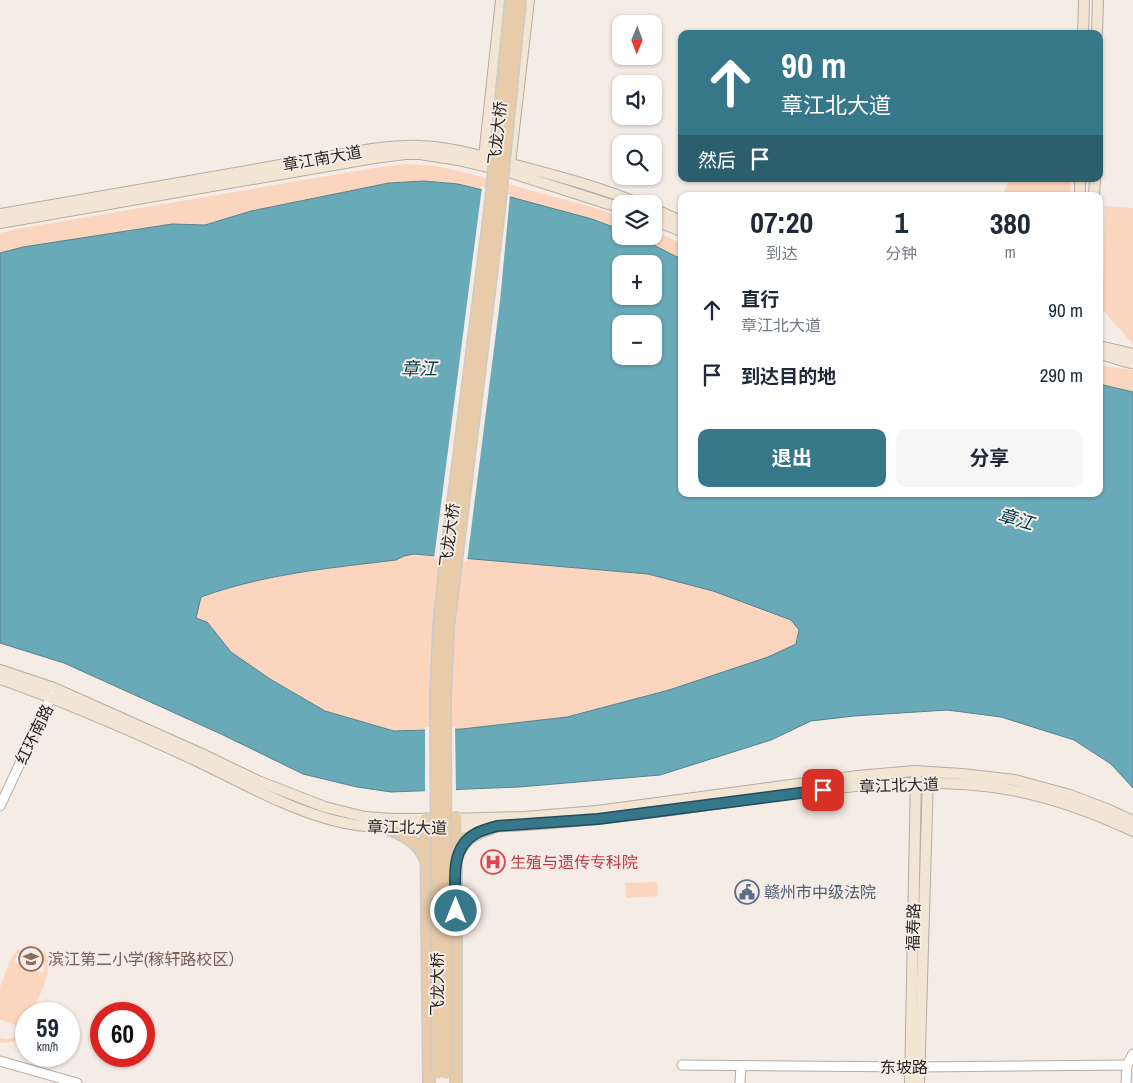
<!DOCTYPE html>
<html lang="zh">
<meta charset="utf-8">
<style>
:root{--surface:#fff;--page:#f6f6f7;--text:#1f2937;--muted:#747a83;--accent:#36778a}
body{margin:0;font-family:"Archivo Narrow","Noto Sans SC",sans-serif;background:var(--page);color:var(--text);height:100vh;display:flex;flex-direction:column;font-size:19px;white-space:nowrap}
*{box-sizing:border-box;margin:0}
p{font-size:16px;color:var(--muted)}
.icon{flex:none;width:28px;height:28px;fill:none;stroke:currentColor;stroke-width:2;stroke-linecap:round;stroke-linejoin:round}
.map{position:relative;flex:1;overflow:hidden}
.sheet{position:absolute;left:678px;top:192px;width:425px;height:305px;display:flex;flex-direction:column;background:var(--surface);border-radius:10px;box-shadow:0 1px 4px #0004}
.sheet>*{flex:none}
.hud{position:absolute;left:678px;top:30px;width:425px;height:152px;border-radius:10px;box-shadow:0 1px 4px #0004;background:#36778a;color:#fff;overflow:hidden}
.needle{width:32px;rotate:181deg}
.controls{position:absolute;left:612px;top:15px;display:grid;gap:10px}
.controls a{display:grid;place-items:center;width:50px;height:50px;border-radius:10px;background:var(--surface);box-shadow:0 1px 4px #0004;font-size:25px}
.speed{position:absolute;left:15px;top:1002px;display:flex;gap:10px;font-size:25px;font-weight:700;text-align:center}
.speed>*{display:grid;place-content:center;width:65px;height:65px;border-radius:50%;background:var(--surface);box-shadow:0 1px 4px #0004;line-height:1}
.speed small{font-size:12px;font-weight:400}
.speed .limit{border:8px solid #d22;background:#fff;color:#111}
.pin{position:absolute;display:grid;place-items:center;width:42px;height:42px;color:#fff;margin:-21px;border-radius:10px;box-shadow:0 2px 8px #0006}
.me{position:absolute;width:55px;margin:-28px;rotate:0deg;stroke-linejoin:round;filter:drop-shadow(0 0 4px #0008)}
.turn{display:flex;align-items:center;gap:18px;height:105px;padding:0 20px;font-size:22px}
.turn .icon{width:65px;height:65px;stroke-width:2.5}
.turn b{display:block;font-size:35px;line-height:42px}
.then{display:flex;align-items:center;height:48px;padding:0 20px;background:#0003;gap:10px;font-size:19px}
.eta{display:flex;justify-content:space-evenly;align-items:center;height:85px;text-align:center}
.eta b{font-size:30px;font-weight:700;line-height:35px}
.button{display:flex;gap:10px;margin-top:auto;padding:10px 20px}
.button a{flex:1;height:58px;border-radius:10px;background:var(--accent);color:#fff;font-size:20px;font-weight:700;line-height:58px;text-align:center}
.button a+a{background:var(--page);color:var(--text)}
ul{padding:0;list-style:none}
li{display:flex;align-items:center;gap:15px;height:65px;padding:0 20px}
li div{flex:1}
li b{display:block;font-size:19px}
li em{font-style:normal}
.map>svg:first-child{display:block}
.green{fill:#fbd5bd;fill-rule:evenodd}
.water{fill:#69aab9;stroke:#56828c;fill-rule:evenodd}
.pier{fill:#f6ece6}
.lines{fill:none;stroke-linecap:round;stroke-linejoin:round}
.tertiary-casing{stroke:#b5aca6;stroke-width:11}
.secondary-casing{stroke:#b5aca6;stroke-width:12}
.primary-casing{stroke:#cbcbca;stroke-width:14}
.tertiary{stroke:#fff;stroke-width:9}
.secondary{stroke:#f3e5d4;stroke-width:10}
.primary{stroke:#e8cba8;stroke-width:11}
.primary-bridge-casing{stroke:#cbcbca;stroke-width:14;stroke-linecap:butt}
.primary-bridge{stroke:#e8cba8;stroke-width:11}
.route-casing{stroke:#234d5a;stroke-width:12}
.route{stroke:#36778a;stroke-width:9}
.labels{text-anchor:middle;dominant-baseline:central;stroke-width:4;stroke-linejoin:round;paint-order:stroke}
.street-label{font-size:16px;fill:#282522;stroke:#f6ece6}
.health-label{font-size:16px;fill:#be3a42;stroke:#f6ece6;text-anchor:start}
.service-label{font-size:16px;fill:#4e5e75;stroke:#f6ece6;text-anchor:start}
.education-label{font-size:16px;fill:#785e54;stroke:#f6ece6;text-anchor:start}
.water-label{font-size:18px;font-style:italic;fill:#003d49;stroke:#f6ece6}
</style>
<div class="map">
<svg width="1133" height="1083" viewBox="0 0 1133 1083">
<rect width="100%" height="100%" fill="#f6ece6"/>
<g class="green">
<polygon points="406,164 436,166 471,174 599,209 621,217 621,230 592,219 503,195 458,184 424,181 389,183 251,211 205,225 172,224 23,247 0,253 0,233 23,228 380,167"/>
<polygon points="1009,179 1071,179 1070,196 1003,196"/>
<polygon points="1105,206 1133,208 1133,344 1103,310"/>
<polygon points="654,231 681,243 681,259 636,236 654,236"/>
<polygon points="1099,365 1133,370 1133,392 1099,384"/>
<path d="M414 554 648 574 713 591 791 620 799 630 796 644 768 657 669 690 567 717 462 729 394 731 325 711 270 679 231 652 207 622 196 618 201 597C264 575 330 568 396 560L404 556Z"/>
<polygon points="657,882 658,896 626,898 625,883"/>
<path d="M31 946C66 952 39 995 31 1014H26C26 1031 21 1046 0 1042V1038C10 1041 18 1037 22 1028L0 1019V987L12 956 18 950ZM24 951C38 949 47 959 43 973L14 962 17 955Z"/>
</g>
<path class="water" d="M424 181 458 184 503 195 592 219 621 230V236H636L681 259V494H1099V384L1133 392V788L1111 764 1074 740 1001 717 947 710 854 716 811 721 771 740 660 775 519 787 391 792 357 787 303 774 221 734 64 663 0 643V253L23 247 172 224 205 225 251 211 389 183ZM621 264H654V296H621ZM621 324H654V356H621ZM414 554 648 574 713 591 791 620 799 630 796 644 768 657 669 690 567 717 462 729 394 731 325 711 270 679 231 652 207 622 196 618 201 597C264 574 330 568 396 560L404 556Z"/>
<g class="pier">
<polygon points="482,187 510,195 500,301 467,562 434,559"/>
<polygon points="425,727 455,727 456,792 425,793"/>
</g>
<g class="lines">
<g class="tertiary-casing">
<g id="tertiary">
<polyline points="0,806 53,693"/>
<polyline points="0,1061 77,1083"/>
<polyline points="682,1065 919,1067 1127,1065"/>
<polyline points="740,1083 741,1067"/>
<polyline points="1126,1083 1127,1065 1133,1054"/>
</g>
</g>
<g class="secondary-casing">
<g id="secondary">
<polyline points="1083,34 1084,0"/>
<polyline points="1097,34 1098,0"/>
<polyline points="484,157 501,0"/>
<polyline points="510,164 529,0"/>
<polyline points="1080,196 1080,179"/>
<polyline points="1094,196 1095,179"/>
<polyline points="654,209 681,221"/>
<path d="M0 214 372 149C388 147 405 145 421 146 450 147 480 156 508 163 553 175 597 186 640 204"/>
<polyline points="654,220 681,231"/>
<polyline points="0,223 374,158 405,154 420,154 458,160 509,172 621,208"/>
<polyline points="1099,346 1133,354"/>
<path d="M1099 354C1112 356 1121 362 1133 363"/>
<polyline points="0,670 54,688 202,754 258,781 325,807 365,817 393,819 432,819"/>
<path d="M0 679C67 702 132 731 197 761 241 782 284 807 332 820 366 829 400 829 434 828"/>
<polyline points="449,819 524,817 597,811 857,776 915,771 962,774 1015,780 1070,795 1107,809 1133,821"/>
<path d="M449 828C528 827 607 819 686 808 793 794 904 771 1012 790 1054 798 1095 813 1133 831"/>
<polyline points="910,1083 916,777"/>
<polyline points="919,1083 928,777"/>
</g>
</g>
<g class="primary-casing">
<g id="primary">
<polyline points="456,818 456,1083"/>
<polyline points="426,819 429,1083"/>
<path d="M386 828C406 836 416 840 426 860"/>
<path d="M457 856C464 837 479 832 497 826"/>
</g>
</g>
<use href="#tertiary" class="tertiary"/>
<use href="#secondary" class="secondary"/>
<use href="#primary" class="primary"/>
<g class="primary-bridge-casing">
<g id="primary-bridge">
<polyline points="438,1073 436,698 439,627 446,559 490,210 511,0"/>
<polyline points="446,1073 445,698 448,628 499,211 520,0"/>
</g>
</g>
<use href="#primary-bridge" class="primary-bridge"/>
</g>
<g class="lines">
<g class="route-casing">
<path id="route" d="M456 911C456 886 448 849 475 834 481 830 490 828 497 826L598 819 823 790"/>
</g>
<use href="#route" class="route"/>
</g>
<defs>
<g id="hospital-ring" transform="scale(1.25)"><circle r="9.5" fill="#f6ece6" stroke="#e0444e" stroke-width="1.5"/><path d="M-5-5h3v3.5h4V-5h3V5h-3V1.5h-4V5h-3Z" fill="#e0444e"/></g>
<g id="civic-ring" transform="scale(1.25)"><circle r="9.5" fill="#f6ece6" stroke="#5c6f8a" stroke-width="1.5"/><path d="M-.6-6.5H3V-4.5H.6V-3L4-1V1h2V6H-6V1h2V-1L-.6-3ZM-1.2 2.5V6h2.4V2.5Z" fill="#5c6f8a"/></g>
<g id="school-ring" transform="scale(1.25)"><circle r="9.5" fill="#f6ece6" stroke="#8d6e63" stroke-width="1.5"/><path d="M0-5L7-2L0 1L-7-2ZM-4 1L0 2.5L4 1V4Q0 6-4 4Z" fill="#8d6e63"/></g>
</defs>
<g fill-rule="evenodd">
<use href="#hospital-ring" x="493" y="862"/>
<use href="#civic-ring" x="747" y="892"/>
<use href="#school-ring" x="31" y="959"/>
</g>
<g class="labels">
<g class="street-label">
<text transform="translate(497 133) rotate(-84)">飞龙大桥</text>
<text transform="translate(322 158) rotate(-10)">章江南大道</text>
<text transform="translate(449 535) rotate(-83)">飞龙大桥</text>
<text transform="translate(34 734) rotate(-64)">红环南路</text>
<text transform="translate(899 785) rotate(-2)">章江北大道</text>
<text transform="translate(407 827) rotate(1)">章江北大道</text>
<text transform="translate(913 927) rotate(-89)">福寿路</text>
<text transform="translate(437 984) rotate(-90)">飞龙大桥</text>
<text x="904" y="1067">东坡路</text>
</g>
<g class="health-label">
<text x="510" y="862">生殖与遗传专科院</text>
</g>
<g class="service-label">
<text x="764" y="892">赣州市中级法院</text>
</g>
<g class="education-label">
<text x="48" y="959">滨江第二小学(稼轩路校区）</text>
</g>
<g class="water-label">
<text x="419" y="368">章江</text>
<text transform="translate(1016 519) rotate(16)">章江</text>
</g>
</g>
</svg>
<div class="controls">
<a><svg class="needle" viewBox="-14 -14 28 28"><path d="M0-13l5 13h-10z" fill="#e53935"/><path d="M0 13l5-13h-10z" fill="#747a83"/></svg></a>
<a><svg class="icon" aria-label="sound" viewBox="0 0 24 24"><path d="M4 9h4l5-4v14l-5-4H4zM17 9q2 3 0 6"/></svg></a>
<a><svg class="icon" aria-label="search" viewBox="0 0 24 24"><circle cx="10" cy="10" r="6"/><path d="M15 15l6 6"/></svg></a>
<a><svg class="icon" aria-label="layers" viewBox="0 0 24 24"><path d="M12 4l9 5-9 5-9-5zM3 14l9 5 9-5"/></svg></a>
<a>+</a>
<a>−</a>
</div>
<div class="speed"><div>59<small>km/h</small></div><div class="limit">60</div></div>
<div class="pin" style="left:823px;top:790px;background:#d93025"><svg class="icon" aria-label="arrive" viewBox="0 0 24 24"><path d="M6 21V4h12l-3 4 3 4H6"/></svg></div>
<svg class="me" style="left:456px;top:911px" viewBox="-20 -20 40 40"><circle r="17" fill="#36778a" stroke="#fff" stroke-width="3"/><path d="M0-11L8 9 0 5-8 9z" fill="#fff"/></svg>
<div class="hud">
<div class="turn"><svg class="icon" aria-label="ahead" viewBox="0 0 24 24"><path d="M12 20V5M6 11l6-6 6 6"/></svg><div><b>90 m</b>章江北大道</div></div>
<div class="then">然后<svg class="icon" aria-label="arrive" viewBox="0 0 24 24"><path d="M6 21V4h12l-3 4 3 4H6"/></svg></div>
</div>
<section class="sheet">
<div class="eta">
<div><b>07:20</b><p>到达</p></div>
<div><b>1</b><p>分钟</p></div>
<div><b>380</b><p>m</p></div>
</div>
<ul>
<li><svg class="icon" aria-label="ahead" viewBox="0 0 24 24"><path d="M12 20V5M6 11l6-6 6 6"/></svg><div><b>直行</b><p>章江北大道</p></div><em>90 m</em></li>
<li><svg class="icon" aria-label="arrive" viewBox="0 0 24 24"><path d="M6 21V4h12l-3 4 3 4H6"/></svg><div><b>到达目的地</b></div><em>290 m</em></li>
</ul>
<div class="button"><a>退出</a><a>分享</a></div>
</section>
</div>
